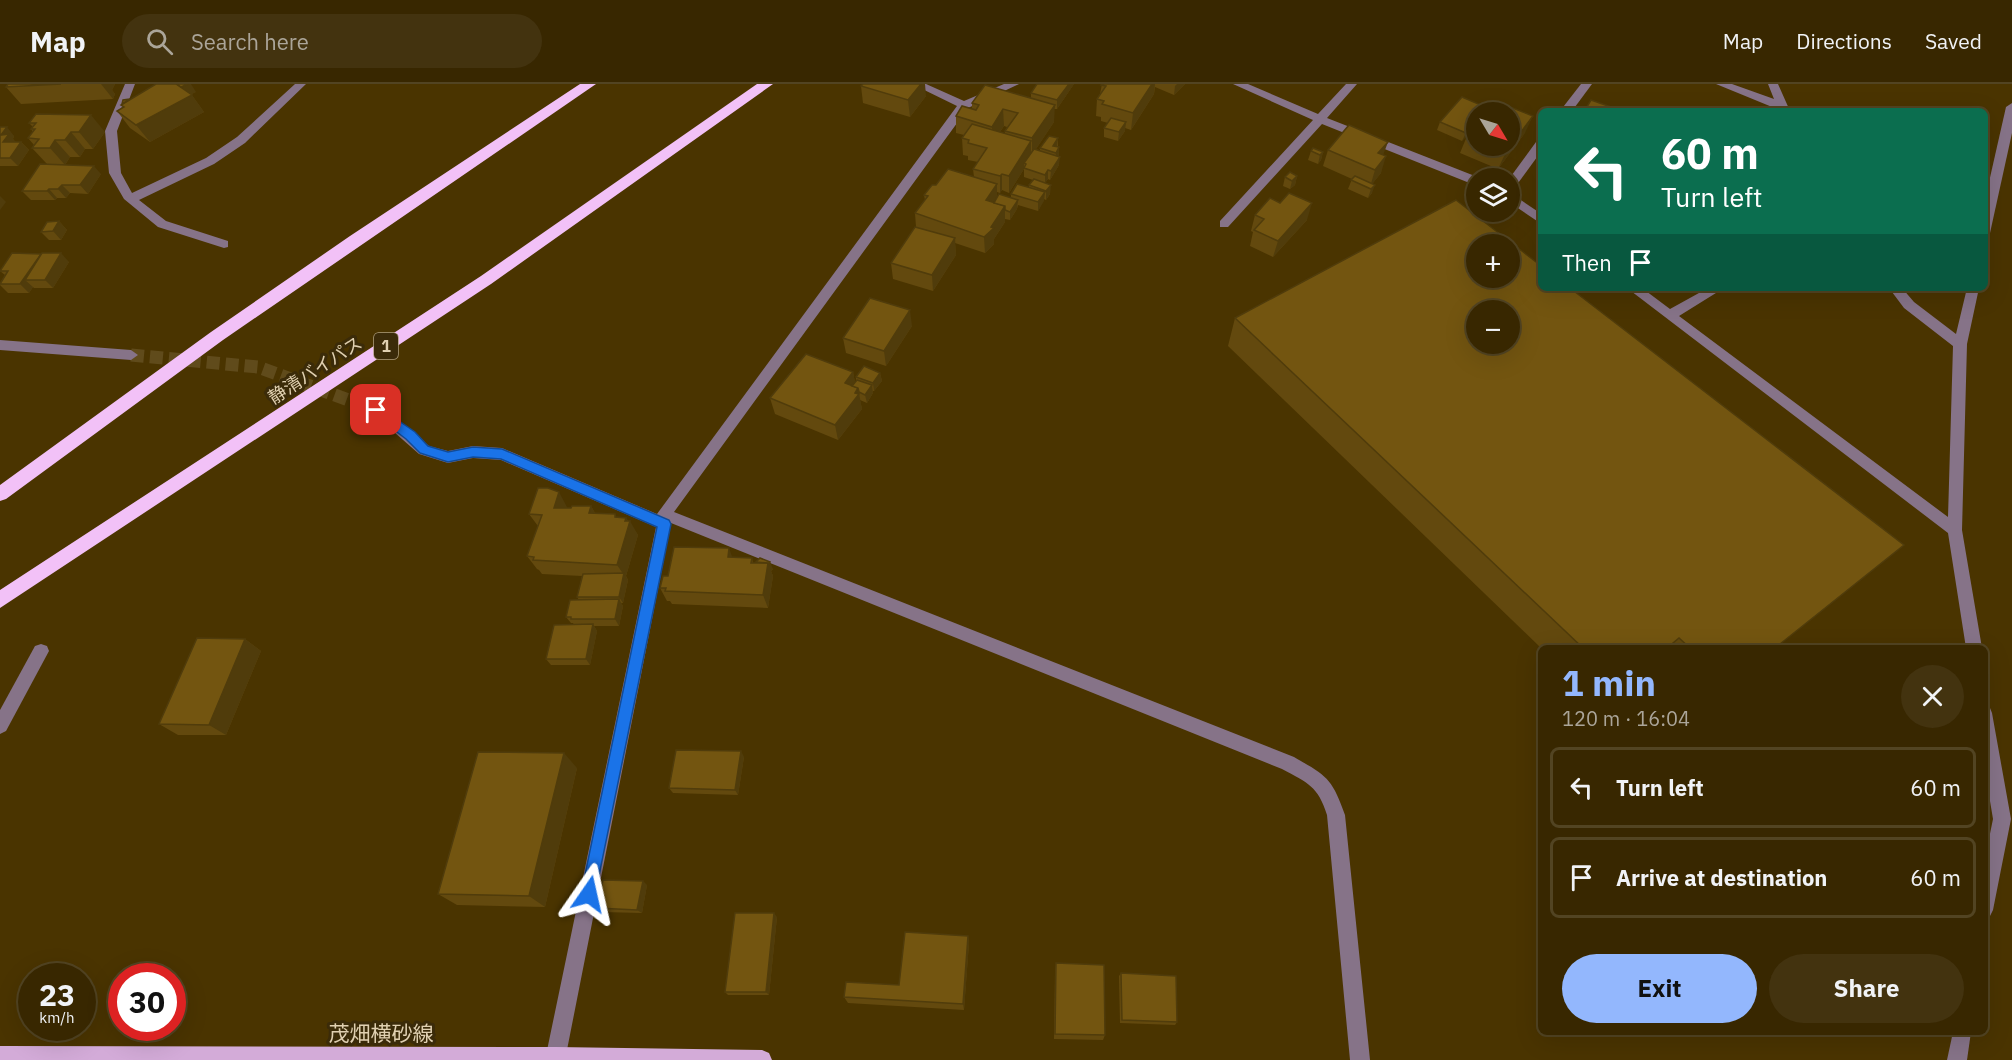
<!DOCTYPE html>
<meta charset="utf-8">
<style>
:root{--surface:#382700;--page:#43330f;--text:#f1f3f6;--muted:#aba599;--line:#524422;--accent:#93b7fd}
body{margin:0;font-family:"IBM Plex Sans","Noto Sans JP",sans-serif;background:var(--page);color:var(--text);height:100vh;display:flex;flex-direction:column;font-size:22px;white-space:nowrap}
*{box-sizing:border-box;margin:0}
p{font-size:20px;color:var(--muted)}
.icon{flex:none;width:33px;height:33px;fill:none;stroke:currentColor;stroke-width:2;stroke-linecap:round;stroke-linejoin:round}
.map{position:relative;flex:1;overflow:hidden}
.side{position:absolute;left:1538px;top:561px;width:450px;height:390px;display:flex;flex-direction:column;background:var(--surface);border-radius:9px;box-shadow:0 6px 24px #0002,0 0 0 2px var(--line)}
.side>*{flex:none}
.guide{position:absolute;left:1538px;top:24px;width:450px;height:183px;border-radius:9px;box-shadow:0 6px 24px #0002,0 0 0 2px var(--line);background:#0b6e4f;color:#fff;overflow:hidden}
.needle{width:39px;rotate:128deg}
.tools{position:absolute;left:1466px;top:18px;display:grid;gap:12px}
.tools a{display:grid;place-items:center;width:54px;height:54px;border-radius:50%;background:var(--surface);box-shadow:0 6px 24px #0002,0 0 0 2px var(--line);font-size:30px}
.speed{position:absolute;left:18px;top:879px;display:flex;gap:12px;font-size:30px;font-weight:700;text-align:center}
.speed>*{display:grid;place-content:center;width:78px;height:78px;border-radius:50%;background:var(--surface);box-shadow:0 6px 24px #0002,0 0 0 2px var(--line);line-height:1}
.speed small{font-size:15px;font-weight:400}
.speed .limit{border:9px solid #d22;background:#fff;color:#111}
.pin{position:absolute;display:grid;place-items:center;width:51px;height:51px;color:#fff;margin:-26px;border-radius:12px;box-shadow:0 3px 9px #0006}
.me{position:absolute;width:66px;margin:-33px;rotate:11deg;stroke-linejoin:round;filter:drop-shadow(0 0 4px #0008)}
.turn{display:flex;align-items:center;gap:21px;height:126px;padding:0 24px;font-size:27px}
.turn .icon{width:78px;height:78px;stroke-width:2.5}
.turn b{display:block;font-size:42px;line-height:51px}
.then{display:flex;align-items:center;height:57px;padding:0 24px;background:#0003;gap:12px;font-size:22px}
.round{display:grid;place-items:center;flex:none;width:63px;height:63px;border-radius:32px;background:var(--page)}
.overview{display:flex;align-items:center;justify-content:space-between;height:102px;padding:0 24px}
h1{font-size:36px;font-weight:700;line-height:45px;color:var(--accent)}
.primary-button{display:flex;gap:12px;margin-top:auto;padding:12px 24px}
.primary-button a{flex:1;height:69px;border-radius:36px;background:var(--accent);color:#111;font-size:24px;font-weight:700;line-height:69px;text-align:center}
.primary-button a+a{background:var(--page);color:var(--text)}
ul{padding:0;list-style:none}
li{display:flex;align-items:center;gap:18px;height:81px;margin:0 12px 9px;padding:0 12px;border:3px solid var(--line);border-radius:9px}
li div{flex:1}
li b{display:block;font-size:22px}
li em{font-style:normal}
header{display:flex;align-items:center;gap:36px;box-sizing:border-box;height:84px;padding:0 30px;background:var(--surface);border-bottom:2px solid var(--line)}
header strong{font-size:28px}
nav{display:flex;gap:33px;margin-inline-start:auto;font-size:21px}
.search{width:420px;height:54px;background:var(--page);display:flex;align-items:center;gap:15px;box-sizing:border-box;padding:0 21px;border-radius:33px;color:var(--muted);font-size:22px}
.map>svg:first-child{display:block}
.lines{fill:none;stroke-linecap:round;stroke-linejoin:round}
.minor-tunnel{stroke:#604b1b;stroke-width:13;stroke-dasharray:13 6;stroke-linecap:butt}
.minor{fill:#867388;fill-rule:evenodd}
.major{fill:#d3abd8;fill-rule:evenodd}
.highway{fill:#f2c1f7;fill-rule:evenodd}
.wall{fill:#63490e;fill-rule:evenodd}
.shaded-wall{fill:#503c0b}
.building{fill:#735510;stroke:#503c0b;stroke-width:1.5;fill-rule:evenodd}
.route{fill:#1a73e8;stroke:#114b97;stroke-width:1.5}
.labels{text-anchor:middle;dominant-baseline:central;stroke-width:6;stroke-linejoin:round;paint-order:stroke}
.shield{fill:#3b2b09;stroke:#ae9e7f;stroke-width:1.5}
.shield-label{font-size:16px;font-weight:bold;fill:#e0d0b1}
.street-label{font-size:18px;fill:#e0d0b1;stroke:#3b2b09}
.near-street-label{font-size:21px;fill:#e0d0b1;stroke:#3b2b09}
</style>
<header>
<strong>Map</strong>
<div class="search"><svg class="icon" aria-label="search" viewBox="0 0 24 24"><circle cx="10" cy="10" r="6"/><path d="M15 15l6 6"/></svg>Search here</div>
<nav><a>Map</a><a>Directions</a><a>Saved</a></nav>
</header>
<div class="map">
<svg width="2012" height="976" viewBox="0 0 2012 976">
<rect width="100%" height="100%" fill="#4a3400"/>
<g class="lines">
<polyline class="minor-tunnel" points="131,271 258,283 376,326"/>
<g class="minor">
<polygon points="125,0 135,0 117,47 121,89 132,109 206,74 237,53 295,0 306,0 245,59 214,80 139,116 166,137 228,157 228,163 224,164 158,143 124,115 109,89 105,47"/>
<path d="M912 0H926L964 17 1004 0H1019L968 24 674 428 1294 673C1327 692 1332 694 1345 731L1370 976H1350L1327 731C1318 702 1308 699 1282 685L671 439 565 976H545L656 443 501 376 473 374 448 379 419 370 369 326 376 321 381 322 429 362 448 367 473 362 502 364 657 430 957 22Z"/>
<polygon points="1233,0 1248,0 1318,30 1346,0 1357,0 1327,34 1480,94 1476,94 1476,101 1472,100 1322,40 1228,143 1220,143 1220,137 1313,36"/>
<polygon points="1581,0 1592,0 1572,27 1560,27"/>
<polygon points="1716,0 1732,0 1774,15 1768,0 1778,0 1790,27 1778,27 1777,25"/>
<polygon points="2012,19 2012,49 1990,149 1984,153 1984,120 2006,23"/>
<polygon points="1540,57 1540,69 1513,106 1509,107 1509,95 1536,58"/>
<polygon points="1509,108 1540,129 1540,139 1509,118"/>
<polygon points="1627,204 1642,204 1670,225 1708,204 1724,204 1679,232 1948,433 1953,262 1904,224 1889,204 1902,204 1914,218 1956,250 1967,204 1979,204 1967,260 1962,446 1982,564 1966,564 1948,449"/>
<polygon points="0,256 131,266 138,271 131,276 0,266"/>
<polygon points="41,560 47,562 49,567 6,647 0,650 0,626 35,562"/>
<polygon points="1984,622 1990,624 1992,629 2011,735 1993,826 1990,832 1984,835 1984,779 1993,735 1984,681"/>
<polygon points="1953,948 1971,948 1967,976 1947,976"/>
</g>
<polygon class="major" points="0,962 556,963 762,966 769,969 772,976 0,976"/>
<g class="highway">
<polygon points="580,0 596,0 223,256 6,415 0,417 0,401 211,248 350,152"/>
<polygon points="757,0 773,0 491,200 0,524 0,506 481,192"/>
</g>
</g>
<g class="wall">
<polygon points="8,0 115,0 112,6 115,10 113,15 21,20 6,3"/>
<path d="M1074 0 1057 25H1054V38L1036 65 1040 67V64L1058 54V63H1059V81L1050 96 1048 95 1045 99 1050 110 1046 116 1044 115 1038 127 1018 121 1017 125 1010 136 1005 135V138L994 155V160L985 169 955 159 956 171 933 207 893 195 891 179 916 143 915 129 925 116 924 111 936 101 974 93 973 85 978 78 968 76V72L963 71 962 54 964 51 956 49V32L972 25V19L1031 14V9ZM1004 42 1007 43 1005 47V50L1000 48ZM1024 85V93L1033 96 1029 101V104L1011 110V114H997V108L1000 109 1002 106 1009 109Z"/>
<polygon points="1102,0 1185,0 1174,11 1155,3 1154,10 1131,46 1125,44 1125,47 1118,57 1104,53 1104,44 1108,39 1101,37 1101,33 1096,32 1097,15 1100,10"/>
<polygon points="861,2 926,12 910,33 863,19"/>
<polygon points="196,8 191,10 204,28 150,58 130,44 117,27 120,25 130,15"/>
<polygon points="1476,28 1476,62 1509,62 1525,49 1498,85 1460,69 1467,52 1470,48 1462,57 1437,46 1440,38"/>
<polygon points="36,30 105,48 93,65 85,65 80,73 70,73 65,81 47,80 32,64 34,61 28,54 33,48 31,45 33,43 29,39"/>
<polygon points="0,43 14,52 13,55 15,58 21,58 29,66 18,82 0,82"/>
<polygon points="1328,66 1383,71 1381,89 1372,100 1372,109 1368,114 1348,105 1352,95 1323,82"/>
<polygon points="1311,67 1323,68 1321,76 1318,80 1308,76"/>
<polygon points="101,90 88,110 70,109 66,114 57,114 55,116 31,116 22,107"/>
<polygon points="1297,92 1295,101 1290,105 1283,102 1285,93"/>
<polygon points="1255,131 1307,136 1273,173 1250,162 1253,148 1251,147"/>
<polygon points="59,137 67,146 61,156 49,156 41,148"/>
<polygon points="41,170 69,178 53,204 34,204 33,203 29,209 8,209 0,201 0,199 5,191 0,187"/>
<polygon points="1235,234 1775,564 1541,564 1228,262"/>
<polygon points="912,242 886,282 846,269 843,254"/>
<polygon points="853,288 855,299 856,297 856,293 880,289 882,297 874,307 873,307 873,309 867,319 860,316 862,325 838,356 775,330 770,314"/>
<polygon points="591,422 595,429 615,430 616,433 626,434 638,451 626,492 628,496 623,519 621,519 623,522 619,542 594,542 597,547 590,581 551,581 546,575 574,541 573,539 571,539 566,533 579,516 577,513 582,492 542,490 539,486 537,485 527,472 538,442 529,430 567,423 567,424 571,424"/>
<polygon points="733,473 752,474 753,479 773,485 771,487 773,492 768,524 672,520 670,517 667,517 660,504 668,492"/>
<polygon points="245,555 261,567 226,651 178,651 159,640"/>
<polygon points="744,673 738,711 673,709 669,704"/>
<polygon points="577,684 545,823 457,821 438,810"/>
<polygon points="647,801 642,829 602,828 597,824"/>
<polygon points="777,833 769,911 728,911 725,908"/>
<polygon points="968,852 969,859 964,926 848,919 844,913 899,901"/>
<polygon points="1056,879 1105,951 1103,956 1054,955 1055,886"/>
<polygon points="1121,889 1177,938 1175,941 1120,939 1119,892"/>
</g>
<g class="shaded-wall">
<polygon points="101,0 115,0 112,6 115,10 113,15"/>
<polygon points="188,0 191,0 196,8 188,12 181,3"/>
<polygon points="921,0 925,0 926,12 910,33 908,16"/>
<polygon points="1069,0 1074,0 1057,25 1057,16"/>
<polygon points="1152,0 1155,0 1154,10 1131,46 1133,29"/>
<polygon points="1177,0 1185,0 1174,11 1175,2"/>
<polygon points="192,11 204,28 150,58 136,41"/>
<polygon points="1055,21 1054,38 1032,71 1032,54"/>
<polygon points="1003,25 1004,42 992,59 992,43"/>
<polygon points="91,31 105,48 93,65 79,48"/>
<polygon points="1533,32 1525,49 1498,85 1506,68"/>
<polygon points="1476,37 1476,42 1462,57 1466,49"/>
<polygon points="1126,38 1125,47 1118,57 1119,48"/>
<polygon points="7,43 14,52 13,55 17,59 3,58 1,51"/>
<polygon points="71,48 85,65 80,73 65,56"/>
<polygon points="1058,54 1057,63 1053,62"/>
<polygon points="55,56 70,73 65,81 50,64"/>
<polygon points="1031,57 1031,74 1024,79 1024,85 1009,109 1009,92"/>
<polygon points="21,58 29,66 18,82 10,74"/>
<polygon points="1388,58 1382,74 1372,86 1378,69"/>
<polygon points="1059,63 1059,72 1055,77 1056,69"/>
<polygon points="1323,68 1321,76 1318,80 1320,71"/>
<polygon points="1386,72 1381,89 1370,103 1375,86"/>
<polygon points="1060,73 1059,81 1050,96 1051,87"/>
<polygon points="94,82 101,90 88,110 80,101"/>
<polygon points="1048,86 1048,95 1045,99 1045,91"/>
<polygon points="1002,90 1002,106 1000,109 1000,92"/>
<polygon points="1297,92 1295,101 1290,105 1292,97"/>
<polygon points="997,100 997,116 993,122 986,116"/>
<polygon points="62,101 70,109 66,114 58,105"/>
<polygon points="1051,101 1050,110 1046,116 1046,107"/>
<polygon points="1375,101 1372,109 1368,114 1371,105"/>
<polygon points="49,105 57,114 55,116 47,107"/>
<polygon points="1045,108 1044,117 1038,127 1038,118"/>
<polygon points="0,112 6,118 0,126"/>
<polygon points="1018,116 1017,125 1010,136 1010,128"/>
<polygon points="1312,119 1307,136 1273,173 1278,157"/>
<polygon points="1005,122 1005,138 994,155 994,160 985,169 984,153"/>
<polygon points="59,137 67,146 61,156 53,147"/>
<polygon points="955,154 956,171 933,207 932,191"/>
<polygon points="61,169 69,178 53,204 45,196"/>
<polygon points="41,170 49,178 25,196 33,203 29,209 20,200"/>
<polygon points="910,226 912,242 886,282 884,267"/>
<polygon points="853,288 856,303 845,299"/>
<polygon points="880,289 882,297 874,307 873,299"/>
<polygon points="872,301 873,309 867,319 865,311"/>
<polygon points="858,304 862,325 838,356 835,341"/>
<polygon points="559,408 567,423 562,438 554,424"/>
<polygon points="591,422 599,436 589,429"/>
<polygon points="626,434 629,440 630,437 638,451 626,492 628,496 623,519 619,513 624,491 617,481"/>
<polygon points="729,464 734,478 728,473"/>
<polygon points="770,478 773,485 771,487 773,492 768,524 763,511 768,479"/>
<polygon points="619,515 623,522 619,542 615,535"/>
<polygon points="593,540 597,547 590,581 586,575"/>
<polygon points="245,555 261,567 226,651 209,641"/>
<polygon points="741,667 744,673 738,711 735,706"/>
<polygon points="564,669 577,684 545,823 529,812"/>
<polygon points="643,797 647,801 642,829 637,826"/>
<polygon points="774,829 777,833 769,911 766,908"/>
<polygon points="968,852 969,859 964,926 963,920"/>
</g>
<g class="building">
<polygon points="8,0 61,0 6,3"/>
<polygon points="156,0 176,0 192,11 136,41 117,27 124,23 121,21"/>
<polygon points="177,0 188,0 181,3"/>
<polygon points="863,0 921,0 908,16 861,2"/>
<polygon points="1037,0 1069,0 1057,16 1031,9"/>
<polygon points="1102,0 1152,0 1133,29 1102,20 1104,17 1097,15 1106,2 1101,1"/>
<polygon points="985,1 1055,21 1032,54 1005,47 1018,29 1003,25 992,43 956,32 962,22 976,26 979,21 972,19"/>
<polygon points="1462,13 1488,24 1484,28 1476,28 1476,37 1466,49 1440,38"/>
<polygon points="130,15 122,20 123,16"/>
<polygon points="1591,16 1614,24 1612,27 1588,27 1585,26"/>
<polygon points="1495,17 1533,32 1506,68 1490,62 1509,62 1509,28 1486,28"/>
<polygon points="36,30 91,31 79,48 71,48 65,56 55,56 50,64 32,64 39,55 28,54 35,45 31,45 36,39 29,39"/>
<polygon points="1111,34 1126,38 1119,48 1104,44"/>
<polygon points="972,40 1031,57 1009,92 1002,90 1000,92 973,85 987,64 968,59 969,56 962,54"/>
<polygon points="1349,41 1388,58 1378,69 1386,72 1375,86 1328,66"/>
<polygon points="1476,41 1476,56 1467,52"/>
<polygon points="0,43 7,43 1,51 9,50 3,58 21,58 10,74 0,74"/>
<polygon points="1049,52 1058,54 1053,62 1059,63 1056,69 1040,64"/>
<polygon points="1313,64 1323,68 1320,71 1311,67"/>
<polygon points="1034,65 1060,73 1051,87 1048,86 1045,91 1024,84 1026,80 1024,79"/>
<polygon points="40,80 94,82 80,101 62,101 58,105 49,105 47,107 22,107"/>
<polygon points="948,85 997,100 986,116 1005,122 991,143 994,144 984,153 915,129 928,112 924,111 932,101 936,101"/>
<polygon points="1290,88 1297,92 1292,97 1285,93"/>
<polygon points="1355,92 1375,101 1371,105 1351,96"/>
<polygon points="1034,95 1051,101 1046,107 1029,101"/>
<polygon points="1017,100 1045,108 1038,118 1011,110"/>
<polygon points="1289,109 1312,119 1278,157 1254,146 1264,135 1255,131 1270,114 1280,119"/>
<polygon points="999,110 1018,116 1010,128 1005,126 1005,122 994,119"/>
<path d="M1456 116 1540 181V204H1570L1904 461 1775 564H1690L1679 554 1667 564H1583L1235 234ZM1476 160H1509V194H1476ZM1476 226H1509V260H1476Z"/>
<polygon points="59,137 53,147 41,148 47,138"/>
<polygon points="915,143 955,154 932,191 891,179"/>
<polygon points="12,169 41,170 20,200 0,200 8,187 0,187"/>
<polygon points="42,169 61,169 45,196 25,196"/>
<polygon points="870,214 910,226 884,267 843,254"/>
<polygon points="806,270 853,288 845,299 858,304 855,309 859,310 835,341 770,314"/>
<polygon points="864,282 880,289 873,299 856,293"/>
<polygon points="857,296 872,301 865,311 859,308 858,304 852,302"/>
<polygon points="538,404 548,404 559,408 554,424 571,424 572,422 591,422 589,429 615,430 615,433 626,434 625,437 630,437 617,481 533,476 534,473 527,472 542,431 529,430"/>
<polygon points="674,463 729,464 728,473 752,474 751,479 768,479 763,511 665,507 666,504 660,504 663,492 668,492"/>
<polygon points="760,474 770,478 769,480 768,479 756,478"/>
<polygon points="624,489 619,513 577,513 583,490"/>
<polygon points="619,515 615,535 571,535 571,533 566,533 570,516"/>
<polygon points="593,540 586,575 546,575 554,541"/>
<polygon points="197,554 245,555 209,641 159,640"/>
<polygon points="676,666 741,667 735,706 669,704"/>
<polygon points="478,668 564,669 529,812 438,810"/>
<polygon points="603,796 643,797 637,826 597,824"/>
<polygon points="735,829 774,829 766,908 725,908"/>
<polygon points="905,848 968,852 963,920 844,913 846,898 899,901"/>
<polygon points="1056,879 1104,881 1105,951 1055,950"/>
<polygon points="1121,889 1176,892 1177,938 1122,936"/>
</g>
<polygon class="route" points="376,321 415,348 428,362 448,368 473,363 502,365 669,436 671,440 594,816 589,818 583,816 581,810 657,443 501,375 473,373 448,378 420,369 406,355 372,329 370,326"/>
<g class="labels">
<rect class="shield" x="374" y="249" width="24" height="26" rx="4.5"/>
<g class="shield-label">
<text x="386" y="262">1</text>
</g>
<g class="street-label">
<text transform="translate(315 286) rotate(-33)">静清バイパス</text>
</g>
<g class="near-street-label">
<text x="381" y="949">茂畑横砂線</text>
</g>
</g>
</svg>
<div class="tools">
<a><svg class="needle" viewBox="-14 -14 28 28"><path d="M0-13l5 13h-10z" fill="#e53935"/><path d="M0 13l5-13h-10z" fill="#aba599"/></svg></a>
<a><svg class="icon" aria-label="layers" viewBox="0 0 24 24"><path d="M12 4l9 5-9 5-9-5zM3 14l9 5 9-5"/></svg></a>
<a>+</a>
<a>−</a>
</div>
<div class="speed"><div>23<small>km/h</small></div><div class="limit">30</div></div>
<div class="pin" style="left:376px;top:326px;background:#d93025"><svg class="icon" aria-label="arrive" viewBox="0 0 24 24"><path d="M6 21V4h12l-3 4 3 4H6"/></svg></div>
<svg class="me" style="left:589px;top:810px" viewBox="-20 -20 40 40"><path d="M0-17L14 15 0 8-14 15z" fill="#1a73e8" stroke="#fff" stroke-width="4"/></svg>
<div class="guide">
<div class="turn"><svg class="icon" aria-label="left" viewBox="0 0 24 24"><path d="M17 20v-9H6M10 6l-5 5 5 5"/></svg><div><b>60 m</b>Turn left</div></div>
<div class="then">Then<svg class="icon" aria-label="arrive" viewBox="0 0 24 24"><path d="M6 21V4h12l-3 4 3 4H6"/></svg></div>
</div>
<section class="side">
<div class="overview"><div><h1>1 min</h1><p>120 m · 16:04</p></div><a class="round"><svg class="icon" aria-label="close" viewBox="0 0 24 24"><path d="M6 6l12 12M18 6L6 18"/></svg></a></div>
<ul>
<li><svg class="icon" aria-label="left" viewBox="0 0 24 24"><path d="M17 20v-9H6M10 6l-5 5 5 5"/></svg><div><b>Turn left</b></div><em>60 m</em></li>
<li><svg class="icon" aria-label="arrive" viewBox="0 0 24 24"><path d="M6 21V4h12l-3 4 3 4H6"/></svg><div><b>Arrive at destination</b></div><em>60 m</em></li>
</ul>
<div class="primary-button"><a>Exit</a><a>Share</a></div>
</section>
</div>
